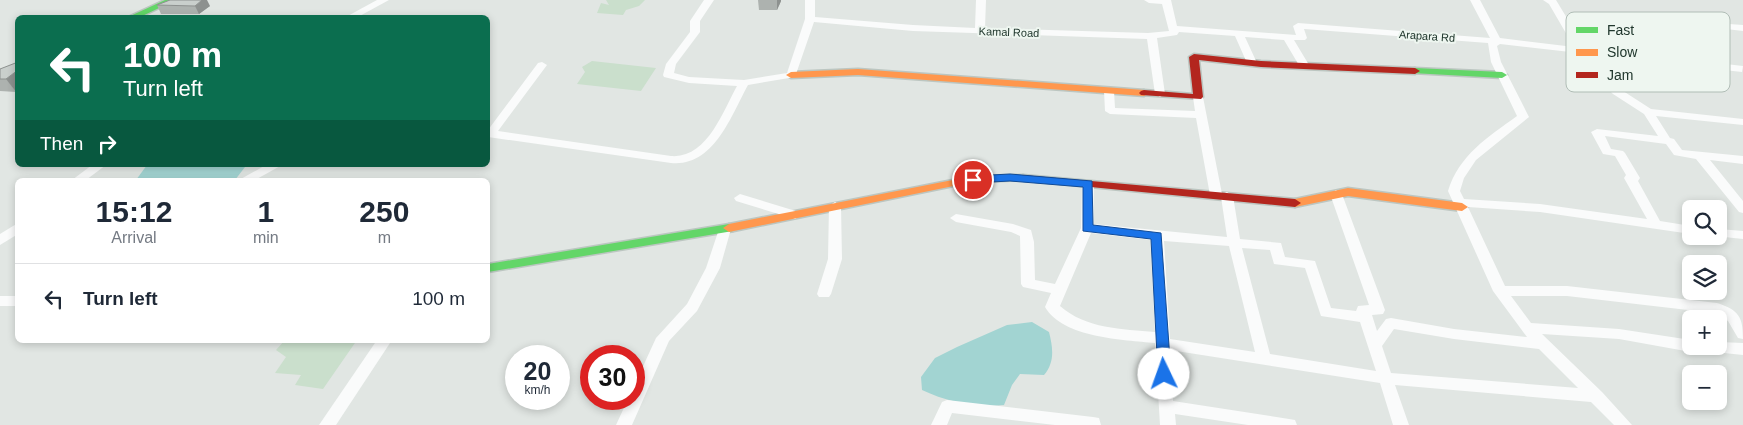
<!DOCTYPE html>
<meta charset="utf-8">
<style>
:root{--surface:#fff;--page:#f6f6f7;--text:#1f2937;--muted:#747a83;--line:#e0e1e3}
body{margin:0;font-family:Helvetica,sans-serif;background:var(--page);color:var(--text);height:100vh;display:flex;flex-direction:column;font-size:19px;white-space:nowrap}
*{box-sizing:border-box;margin:0}
p{font-size:16px;color:var(--muted)}
.icon{flex:none;width:28px;height:28px;fill:none;stroke:currentColor;stroke-width:2;stroke-linecap:round;stroke-linejoin:round}
.map{position:relative;flex:1;overflow:hidden}
.panel{position:absolute;left:15px;top:178px;width:475px;height:165px;display:flex;flex-direction:column;background:var(--surface);border-radius:8px;box-shadow:0 2px 8px #0003}
.panel>*{flex:none}
.top-card{position:absolute;left:15px;top:15px;width:475px;height:152px;border-radius:8px;box-shadow:0 2px 8px #0003;background:#0b6e4f;color:#fff;overflow:hidden}
.buttons{position:absolute;left:1682px;top:200px;display:grid;gap:10px}
.buttons a{display:grid;place-items:center;width:45px;height:45px;border-radius:8px;background:var(--surface);box-shadow:0 2px 8px #0003;font-size:25px}
.speed{position:absolute;left:505px;top:345px;display:flex;gap:10px;font-size:25px;font-weight:700;text-align:center}
.speed>*{display:grid;place-content:center;width:65px;height:65px;border-radius:50%;background:var(--surface);box-shadow:0 2px 8px #0003;line-height:1}
.speed small{font-size:12px;font-weight:400}
.speed .limit{border:8px solid #d22;background:#fff;color:#111}
.pin{position:absolute;display:grid;place-items:center;width:42px;height:42px;color:#fff;margin:-21px;border:2px solid #fff;border-radius:50%;box-shadow:0 1px 5px #0007}
.me{position:absolute;width:55px;margin:-28px;rotate:357deg;stroke-linejoin:round;filter:drop-shadow(0 0 4px #0008)}
.turn{display:flex;align-items:center;gap:18px;height:105px;padding:0 25px;font-size:22px}
.turn .icon{width:65px;height:65px;stroke-width:2.5}
.turn b{display:block;font-size:35px;line-height:42px}
.then{display:flex;align-items:center;height:48px;padding:0 25px;background:#0003;gap:10px;font-size:19px}
.eta{display:flex;justify-content:space-evenly;align-items:center;height:85px;text-align:center}
.eta b{font-size:30px;font-weight:600;line-height:35px}
ul{padding:0;list-style:none}
li{display:flex;align-items:center;gap:15px;height:70px;padding:0 25px;border-top:1px solid var(--line)}
li div{flex:1}
li b{display:block;font-size:19px}
li em{font-style:normal}
.map>svg:first-child{display:block}
.green{fill:#cadfcc}
.water{fill:#a2d4d2}
.lines{fill:none;stroke-linecap:round;stroke-linejoin:round}
.fast-casing{stroke:#bcc6c1;stroke-width:3}
.slow-casing{stroke:#bcc6c1;stroke-width:3}
.jam-casing{stroke:#bcc6c1;stroke-width:3}
.street{fill:#fafbfb;fill-rule:evenodd}
.fast{fill:#63d668;fill-rule:evenodd}
.slow{fill:#ff974d;fill-rule:evenodd}
.jam{fill:#b3261e;fill-rule:evenodd}
.wall{fill:#adb2af}
.shaded-wall{fill:#8d918f}
.building{fill:#c9cfcc;stroke:#8d918f}
.route{fill:#1a73e8;stroke:#114b97}
.labels{text-anchor:middle;dominant-baseline:central;stroke-width:4;stroke-linejoin:round;paint-order:stroke}
.far-street-label{font-size:11px;fill:#20372d;stroke:#eef6f0}
.key{fill:#eef6f0;stroke:#b0bdb6;stroke-width:1}
.key-label{font-size:14px;fill:#20372d}
</style>
<div class="map">
<svg width="1743" height="425" viewBox="0 0 1743 425">
<rect width="100%" height="100%" fill="#e1e6e3"/>
<g class="green">
<polygon points="606,0 645,0 639,6 626,10 623,15 597,13 601,3 609,5"/>
<polygon points="592,61 656,68 641,91 577,84 585,72 582,67"/>
<polygon points="285,340 357,340 323,389 295,385 301,375 275,373 286,357 276,350"/>
</g>
<g class="water">
<polygon points="147,165 244,165 245,167 235,180 136,180"/>
<path d="M1032 322 1049 332C1053 348 1055 362 1044 375L1020 374 1012 385 1004 405C974 408 948 402 922 390L921 377 935 358 957 347 1007 325Z"/>
</g>
<g class="lines">
<g class="fast-casing">
<g id="fast">
<polygon points="165,0 176,0 138,18 126,18"/>
<polygon points="1415,68 1502,72 1507,75 1502,78 1412,73 1412,69"/>
<polygon points="729,224 735,228 733,231 488,272 488,264"/>
</g>
</g>
<g class="slow-casing">
<g id="slow">
<polygon points="858,69 1144,90 1149,93 1144,96 858,75 791,78 786,75 791,72"/>
<polygon points="1023,175 1028,178 1027,180 973,182 729,232 723,228 729,224 973,176"/>
<polygon points="1348,188 1462,203 1468,207 1462,211 1348,196 1295,207 1289,203 1295,199"/>
</g>
</g>
<g class="jam-casing">
<g id="jam">
<polygon points="1194,54 1261,61 1415,68 1420,71 1415,74 1261,67 1199,60 1203,97 1201,99 1141,95 1139,93 1141,91 1144,90 1193,94 1189,57"/>
<polygon points="1023,175 1295,199 1301,203 1295,207 1019,180 1018,178"/>
</g>
</g>
<g class="street">
<polygon points="377,0 389,0 356,18 344,18"/>
<path d="M704 0H714L700 21V32L676 64 674 73 689 77 744 80 787 73 805 19V0H815V17L913 25 975 28 976 0H986L985 28 1148 33 1169 31 1162 4 1149 3 1144 0H1171L1177 26 1296 35 1293 26 1298 23 1490 38 1470 0H1480L1500 38 1574 47 1549 4 1543 0H1556L1585 48 1743 66 1742 72 1590 55 1620 89 1651 109 1743 119V125L1656 116 1670 138 1674 139 1682 150 1743 156V164L1710 160 1743 201V213L1739 212 1696 159 1674 155 1666 144 1605 136 1611 149 1623 151 1625 153 1640 178 1638 181 1660 221 1691 226V234L1540 212 1468 207 1505 286H1567L1717 303C1739 310 1743 317 1743 339L1738 338 1728 321 1714 313 1567 296H1511L1531 323 1619 329 1691 340V346H1719V342L1743 343V355L1696 350 1691 352 1619 339 1542 334 1602 392 1632 425H1614L1591 402 1395 385 1409 425H1393L1380 383 1170 350 1173 401 1289 419 1295 420 1297 425H1248L1175 414 1176 425H1160L1155 343C1124 340 1063 338 1045 307L1051 293 1023 287 1021 284 1020 236 1011 232 956 222 950 218 956 214 1013 224 1031 230 1034 242 1035 280 1055 284 1081 228 1082 184 1084 181 1088 180 1094 184 1093 224 1227 237 1221 197 1216 199 1210 195 1196 118 1110 114 1105 111 1104 91 1109 88 1114 91 1115 108 1195 111 1193 97 1198 94 1203 97 1222 194 1227 192 1233 196 1240 239 1281 243 1285 257 1315 261 1331 308 1356 311 1358 306 1369 305 1330 194 1336 190 1342 194 1385 310 1383 314 1372 315 1377 331 1386 319 1391 318 1454 329 1527 337 1493 291 1448 191C1459 155 1488 137 1517 116L1491 62 1488 43 1304 29 1307 38 1305 40H1294L1309 65 1304 68 1300 67 1284 40 1245 37 1257 63 1252 66 1247 63 1235 36 1179 32 1177 35 1157 38 1165 94 1160 97 1155 94 1147 39 913 31 814 22 795 77 748 85C731 116 714 167 671 163L488 137V130L538 63 542 62 547 65 498 131 671 156C707 159 723 111 737 86L689 83 664 77 663 75 666 64 690 32V21ZM1500 44 1579 53 1600 81 1613 94 1644 114 1658 136 1597 129 1591 132 1603 154 1615 156 1626 175 1624 178 1647 219 1540 204 1464 199 1460 191 1464 178 1476 160 1529 117 1501 62 1497 46ZM1091 233 1151 240 1155 332C1122 329 1086 329 1060 306ZM1164 241 1229 246 1255 352 1170 339ZM1242 248 1270 250 1274 264 1305 268 1321 316 1360 322 1376 371 1270 354ZM1394 329 1454 339 1539 349 1578 388 1391 373 1382 346Z"/>
<polygon points="1729,24 1743,25 1743,31 1726,29 1724,27"/>
<polygon points="92,165 106,165 86,180 72,180"/>
<polygon points="266,165 282,165 255,180 239,180"/>
<polygon points="740,194 799,212 801,215 795,219 736,201 734,198"/>
<polygon points="835,202 841,206 842,259 831,294 829,297 819,297 817,294 828,259 829,206"/>
<polygon points="18,223 18,234 0,245 0,234"/>
<polygon points="725,225 731,229 720,268 697,311 669,341 632,425 616,425 628,399 634,399 634,386 656,338 687,304 706,268 719,229"/>
<polygon points="1719,229 1743,231 1743,239 1715,236 1719,236"/>
<rect x="0" y="296" width="18" height="10"/>
<polygon points="377,340 392,340 336,425 319,425"/>
<polygon points="947,400 1093,417 1099,418 1101,425 1055,425 952,413 947,425 931,425 942,402"/>
</g>
<use href="#fast" class="fast"/>
<use href="#slow" class="slow"/>
<use href="#jam" class="jam"/>
</g>
<g class="wall">
<polygon points="758,0 781,0 781,1 777,10 759,10"/>
<polygon points="157,5 210,6 199,14 161,14"/>
<polygon points="0,69 16,92 0,91"/>
</g>
<g class="shaded-wall">
<polygon points="202,0 207,0 210,6 199,14 195,6"/>
<polygon points="777,0 781,0 781,1 777,10"/>
<polygon points="18,70 18,90 16,92 6,79"/>
</g>
<g class="building">
<polygon points="170,0 202,0 195,6 157,5"/>
<polygon points="18,62 18,70 6,79 0,79 0,69"/>
</g>
<polygon class="route" points="1010,174 1092,181 1093,225 1161,233 1171,374 1169,378 1164,380 1158,374 1151,239 1083,231 1083,187 1010,181 973,183 968,180 973,176"/>
<g class="labels">
<g class="far-street-label">
<text transform="translate(1009 32) rotate(2)">Kamal Road</text>
<text transform="translate(1427 36) rotate(4)">Arapara Rd</text>
</g>
</g>
<rect x="1566" y="12" width="164" height="80" rx="8" class="key"/>
<rect x="1576" y="27" width="22" height="6" fill="#63d668"/>
<rect x="1576" y="49" width="22" height="7" fill="#ff974d"/>
<rect x="1576" y="72" width="22" height="6" fill="#b3261e"/>
<g class="key-label">
<text x="1607" y="35">Fast</text>
<text x="1607" y="57">Slow</text>
<text x="1607" y="80">Jam</text>
</g>
</svg>
<div class="buttons">
<a><svg class="icon" aria-label="search" viewBox="0 0 24 24"><circle cx="10" cy="10" r="6"/><path d="M15 15l6 6"/></svg></a>
<a><svg class="icon" aria-label="layers" viewBox="0 0 24 24"><path d="M12 4l9 5-9 5-9-5zM3 14l9 5 9-5"/></svg></a>
<a>+</a>
<a>−</a>
</div>
<div class="speed"><div>20<small>km/h</small></div><div class="limit">30</div></div>
<div class="pin" style="left:973px;top:180px;background:#d93025"><svg class="icon" aria-label="arrive" viewBox="0 0 24 24"><path d="M6 21V4h12l-3 4 3 4H6"/></svg></div>
<svg class="me" style="left:1164px;top:374px" viewBox="-20 -20 40 40"><circle r="19" fill="#fff"/><path d="M0-13L10 11 0 6-10 11z" fill="#1a73e8"/></svg>
<div class="top-card">
<div class="turn"><svg class="icon" aria-label="left" viewBox="0 0 24 24"><path d="M17 20v-9H6M10 6l-5 5 5 5"/></svg><div><b>100 m</b>Turn left</div></div>
<div class="then">Then<svg class="icon" aria-label="right" viewBox="0 0 24 24"><path d="M7 20v-9h11M14 6l5 5-5 5"/></svg></div>
</div>
<section class="panel">
<div class="eta">
<div><b>15:12</b><p>Arrival</p></div>
<div><b>1</b><p>min</p></div>
<div><b>250</b><p>m</p></div>
</div>
<ul>
<li><svg class="icon" aria-label="left" viewBox="0 0 24 24"><path d="M17 20v-9H6M10 6l-5 5 5 5"/></svg><div><b>Turn left</b></div><em>100 m</em></li>
</ul>
</section>
</div>
